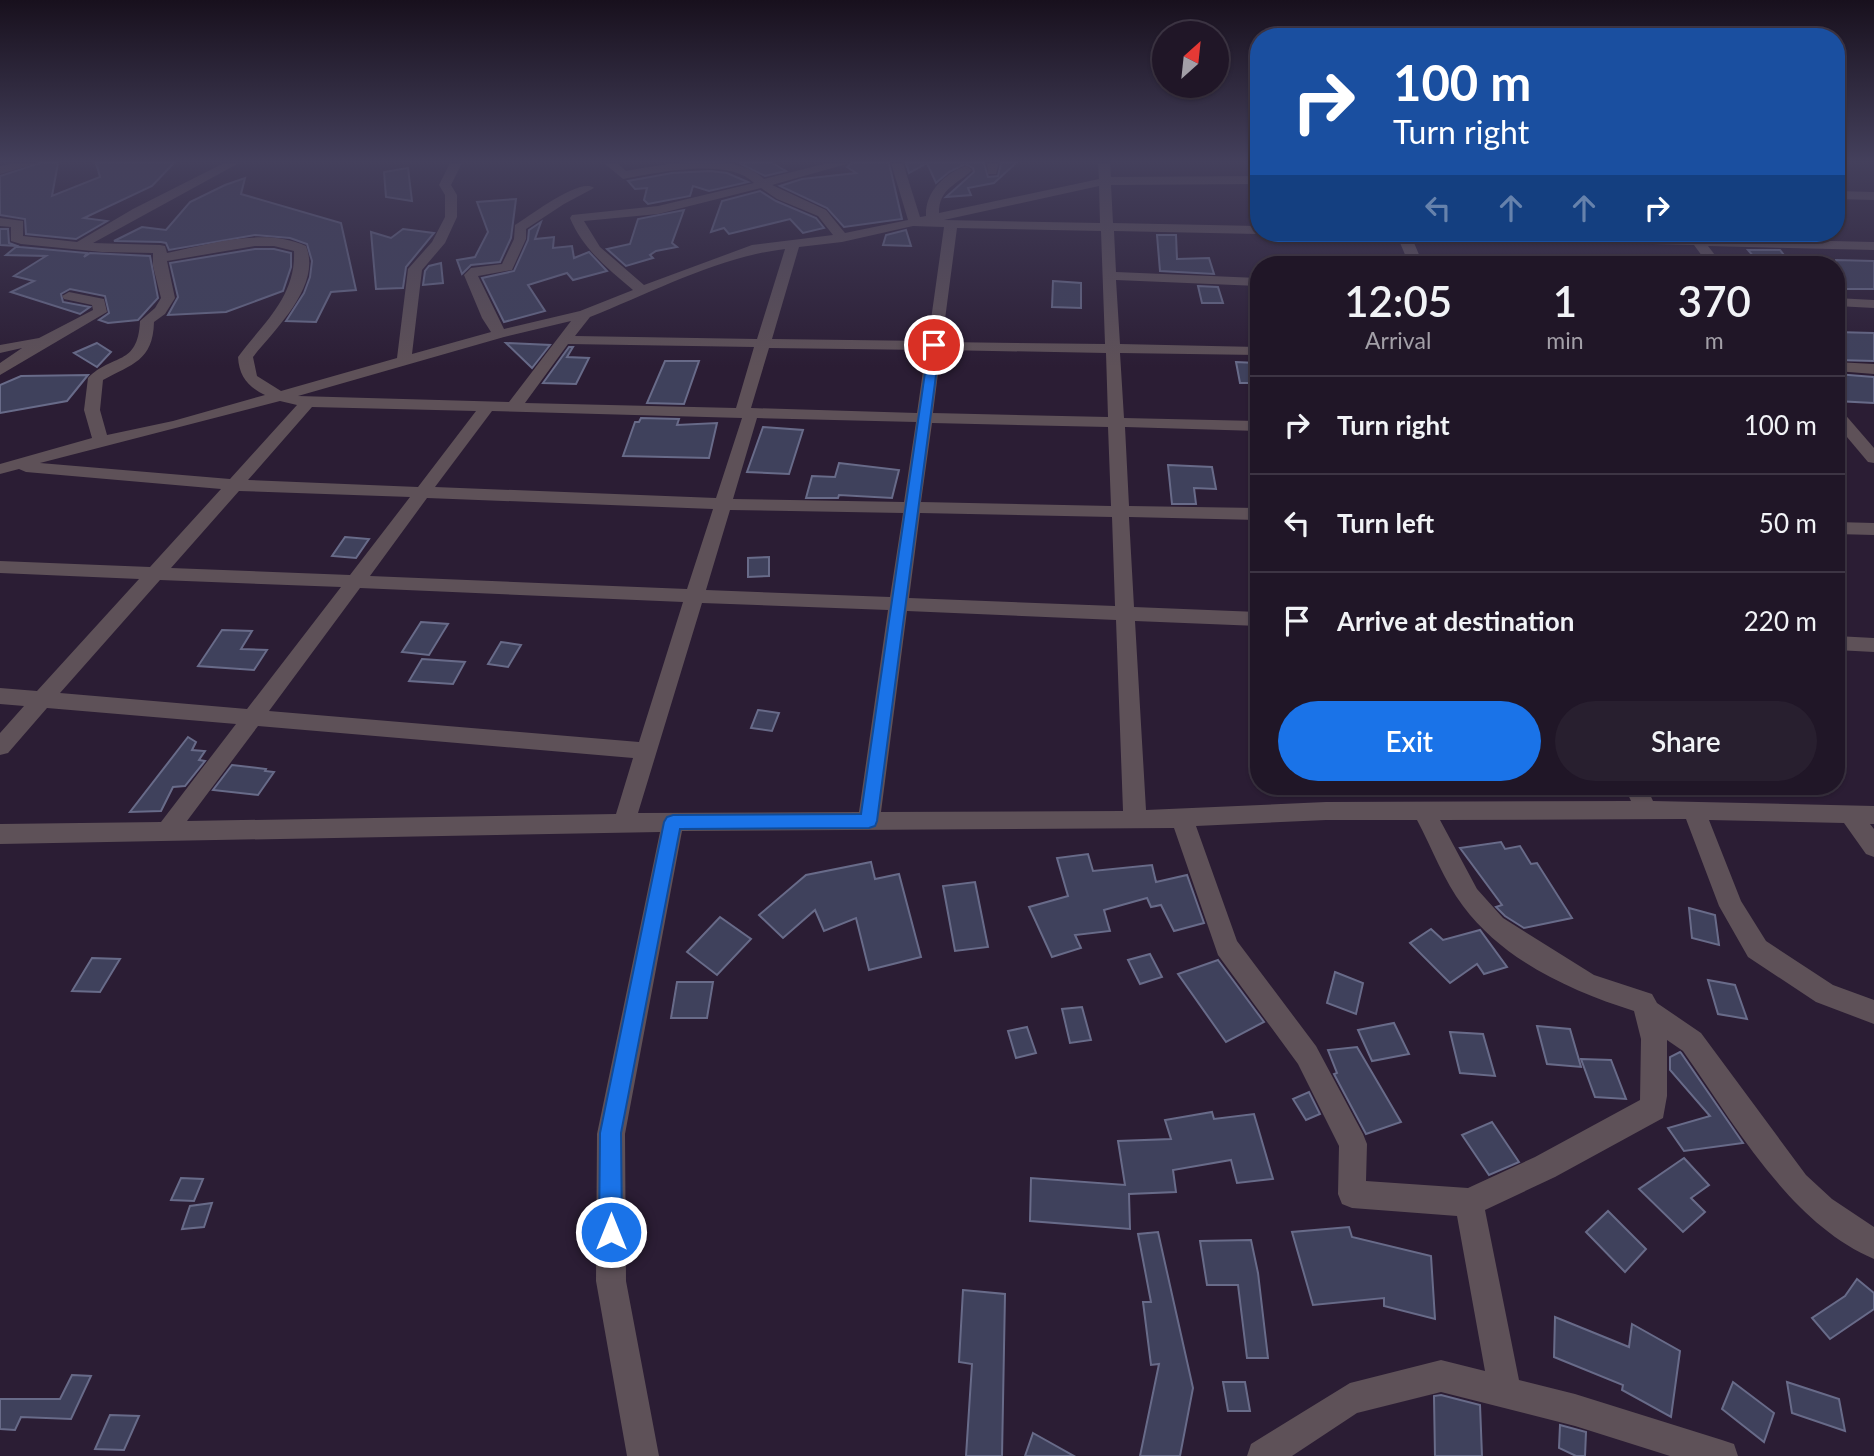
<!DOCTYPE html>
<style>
:root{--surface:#201627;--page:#281f2f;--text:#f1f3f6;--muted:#a29fa7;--line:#3d3544;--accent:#1a73e8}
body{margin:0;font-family:Lato,sans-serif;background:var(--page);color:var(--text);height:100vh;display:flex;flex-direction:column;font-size:26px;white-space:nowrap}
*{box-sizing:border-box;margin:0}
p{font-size:23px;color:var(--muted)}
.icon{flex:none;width:38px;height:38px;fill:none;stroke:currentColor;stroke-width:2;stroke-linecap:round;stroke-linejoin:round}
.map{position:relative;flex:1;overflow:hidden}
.details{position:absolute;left:1250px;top:256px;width:595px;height:539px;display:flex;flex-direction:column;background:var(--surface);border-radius:28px;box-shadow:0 2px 5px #0004,0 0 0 2px var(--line)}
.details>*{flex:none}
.top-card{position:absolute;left:1250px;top:28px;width:595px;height:214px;border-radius:28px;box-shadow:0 2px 5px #0004,0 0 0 2px var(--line);background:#1a4fa0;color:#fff;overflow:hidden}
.needle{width:46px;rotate:27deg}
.buttons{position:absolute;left:1152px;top:21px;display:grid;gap:14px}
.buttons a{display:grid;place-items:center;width:77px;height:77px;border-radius:50%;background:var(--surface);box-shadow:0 2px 5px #0004,0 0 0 2px var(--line);font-size:35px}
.pin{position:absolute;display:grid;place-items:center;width:60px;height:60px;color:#fff;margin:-30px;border:4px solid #fff;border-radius:50%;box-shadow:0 2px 7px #0007}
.me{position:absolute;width:77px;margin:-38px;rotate:0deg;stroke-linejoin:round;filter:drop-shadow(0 0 5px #0008)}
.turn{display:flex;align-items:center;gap:24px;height:147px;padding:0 28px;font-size:32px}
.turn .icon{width:91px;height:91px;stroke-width:2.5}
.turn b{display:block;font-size:49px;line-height:60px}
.lanes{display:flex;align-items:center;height:66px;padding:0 28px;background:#0003;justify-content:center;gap:35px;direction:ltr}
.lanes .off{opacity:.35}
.eta{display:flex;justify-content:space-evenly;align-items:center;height:119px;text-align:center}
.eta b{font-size:42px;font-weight:600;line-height:49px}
.primary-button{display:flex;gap:14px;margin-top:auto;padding:14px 28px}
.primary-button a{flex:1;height:80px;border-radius:42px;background:var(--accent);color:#fff;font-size:28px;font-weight:600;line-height:80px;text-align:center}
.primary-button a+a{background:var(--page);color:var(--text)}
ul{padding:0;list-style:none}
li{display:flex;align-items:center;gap:21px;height:98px;padding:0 28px;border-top:2px solid var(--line)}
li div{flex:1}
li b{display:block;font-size:26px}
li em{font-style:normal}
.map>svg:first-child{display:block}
.building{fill:#3f415c;stroke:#686b89;stroke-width:2}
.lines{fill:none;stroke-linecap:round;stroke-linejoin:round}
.minor{fill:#5e5158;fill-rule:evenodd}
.route{fill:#1a73e8;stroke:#114b97;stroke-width:2}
</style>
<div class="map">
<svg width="1874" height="1456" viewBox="0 0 1874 1456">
<rect width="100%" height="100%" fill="#2b1d34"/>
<g class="building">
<polygon points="40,163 58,163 52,196 100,177 96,163 174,163 152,186 84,218 107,221 76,239 26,234 25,219 0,215 0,176"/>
<polygon points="739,163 772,163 786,171 765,176"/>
<polygon points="852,163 889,163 902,219 844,227 827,208 780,186 802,179 856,173 847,167"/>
<polygon points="906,163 984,163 988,177 998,176 1001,163 1016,163 994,183 968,188 971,195 946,197 974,172 973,168 965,164 949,172 936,183 927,163 909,173"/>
<polygon points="408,168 412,201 386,197 384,172"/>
<polygon points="710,171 727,173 748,182 709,191 693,186 690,196 648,204 644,200 647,188 635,189 628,181 672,173"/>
<polygon points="245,178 241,194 341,223 356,290 331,292 316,322 286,321 304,293 310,277 312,261 307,244 290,238 255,235 169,250 166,243 161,242 114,241 142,227 166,230 190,202 225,185"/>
<polygon points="760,191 776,201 816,218 824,228 803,233 790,219 729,234 724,228 711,232 722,201"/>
<polygon points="516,199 511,238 500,262 471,265 462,274 457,260 475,257 488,232 477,202"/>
<polygon points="684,210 672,243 677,247 656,251 650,255 653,258 626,266 607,249 630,244 638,219"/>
<polygon points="541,222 535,239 554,237 553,248 572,246 574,258 589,252 607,271 573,280 567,273 528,285 545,311 504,322 482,278 514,271 528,240 529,230"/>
<polygon points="0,229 8,229 9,243 20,247 87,253 84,257 90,253 150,256 158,298 138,320 108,323 99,320 109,313 105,296 70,289 61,294 63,302 90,307 80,314 11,292 34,281 14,276 46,256 6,255 17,246 0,245"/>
<polygon points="403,229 434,233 406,267 403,288 376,289 371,232 391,238"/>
<polygon points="906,230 911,246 883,245 886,235"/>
<polygon points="1157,235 1176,235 1177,259 1209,258 1214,274 1160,271"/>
<polygon points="255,249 274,249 291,253 291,267 283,291 226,312 168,315 178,297 170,263"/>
<polygon points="1748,250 1780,250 1791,264 1760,264"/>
<polygon points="1836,260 1874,261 1874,289 1846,289 1836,280"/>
<polygon points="441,263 443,283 423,285 425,271 429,266"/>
<polygon points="1053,281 1081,283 1081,308 1052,307"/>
<polygon points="1198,286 1218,287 1223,303 1202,303"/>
<polygon points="1836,332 1874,333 1874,361 1836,360"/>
<polygon points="97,343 111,352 97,367 74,353"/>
<polygon points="506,343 550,345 532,368"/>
<polygon points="569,347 573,347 567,357 589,358 576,384 543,383"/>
<polygon points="665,361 699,361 684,404 647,403"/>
<polygon points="1236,362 1256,363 1258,383 1240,383"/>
<polygon points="1836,374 1874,377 1874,403 1836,401"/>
<polygon points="88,375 67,401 0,413 0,385 21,376"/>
<polygon points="641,418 679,419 677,425 717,423 709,458 623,456 635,422 639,422"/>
<polygon points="763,427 803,430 789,474 747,472"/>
<polygon points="839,463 899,470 892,498 839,495 838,498 806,498 812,476 835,477"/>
<polygon points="1168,465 1212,467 1216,489 1194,488 1196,504 1172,504"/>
<polygon points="345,537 369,539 356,558 332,556"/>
<polygon points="769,557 769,576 748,577 748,558"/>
<polygon points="421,622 448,624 429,655 402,652"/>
<polygon points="222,630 252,631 241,649 267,650 254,670 198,666"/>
<polygon points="501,642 521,645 508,667 488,664"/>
<polygon points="422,659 465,662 453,684 409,681"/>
<polygon points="758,710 779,713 772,731 751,728"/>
<polygon points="188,737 196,742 192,750 205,751 199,760 205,761 185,786 173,787 161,811 130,812"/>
<polygon points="232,765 266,769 265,771 274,772 258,795 213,790"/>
<polygon points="1501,842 1505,849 1520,846 1531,864 1537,863 1572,918 1524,928 1505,916 1496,907 1502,905 1460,848"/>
<polygon points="1088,854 1093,871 1152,865 1156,882 1187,875 1204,923 1174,931 1161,905 1151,907 1147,898 1104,910 1110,931 1075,935 1081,948 1052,957 1029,907 1068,896 1057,858"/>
<polygon points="871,862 875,879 899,874 921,957 869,970 856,918 824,931 815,910 783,938 759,915 806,875"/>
<polygon points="975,882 988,947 955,951 943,886"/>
<polygon points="1689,908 1715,915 1719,945 1692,938"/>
<polygon points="720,917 751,939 717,975 687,952"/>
<polygon points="1431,929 1443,940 1480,930 1507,967 1484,974 1477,964 1450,983 1410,943"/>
<polygon points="1150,954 1162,977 1140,984 1128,960"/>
<polygon points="92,958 120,959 100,992 72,991"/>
<polygon points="1218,960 1264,1022 1226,1042 1178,974"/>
<polygon points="1335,972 1363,983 1356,1014 1327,1003"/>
<polygon points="1708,980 1735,985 1747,1019 1718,1014"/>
<polygon points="677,982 713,982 707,1018 671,1018"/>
<polygon points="1082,1007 1091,1040 1070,1043 1062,1009"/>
<polygon points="1394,1023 1409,1054 1372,1061 1358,1030"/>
<polygon points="1537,1026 1570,1029 1581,1067 1547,1064"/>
<polygon points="1027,1027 1036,1053 1016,1058 1008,1031"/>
<polygon points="1450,1032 1483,1034 1495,1076 1460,1073"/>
<polygon points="1357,1047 1401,1122 1366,1134 1334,1074 1337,1073 1328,1050"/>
<polygon points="1680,1052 1681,1053 1743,1143 1684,1151 1668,1128 1710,1116 1670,1070 1670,1057"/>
<polygon points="1581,1059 1611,1060 1626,1099 1595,1097"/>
<polygon points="1309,1092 1320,1114 1306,1120 1293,1099"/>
<polygon points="1212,1112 1214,1119 1254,1114 1273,1179 1237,1183 1231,1160 1173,1170 1176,1192 1129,1194 1130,1229 1030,1221 1031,1178 1125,1185 1118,1141 1171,1139 1165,1120"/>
<polygon points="1492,1122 1519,1162 1489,1175 1462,1135"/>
<polygon points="1684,1158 1709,1185 1691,1198 1705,1212 1683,1232 1639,1189"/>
<polygon points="181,1178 203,1179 194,1201 171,1200"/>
<polygon points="212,1203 204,1227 182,1229 190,1206"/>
<polygon points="1608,1211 1646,1249 1625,1272 1586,1232"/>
<polygon points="1349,1227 1352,1237 1431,1256 1435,1319 1384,1306 1384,1298 1313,1305 1292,1232"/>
<polygon points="1158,1232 1193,1388 1180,1456 1140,1456 1159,1364 1151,1365 1143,1302 1151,1302 1138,1234"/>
<polygon points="1251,1240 1258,1273 1268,1358 1247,1358 1238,1285 1207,1285 1200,1241"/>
<polygon points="1857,1279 1874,1293 1874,1309 1830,1339 1812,1318 1845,1296"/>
<polygon points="963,1290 1005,1294 1002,1456 966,1456 972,1364 959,1362"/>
<polygon points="1555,1317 1629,1347 1632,1324 1680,1351 1671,1417 1622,1390 1623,1385 1554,1357"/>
<polygon points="72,1375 91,1376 71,1419 21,1417 15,1430 0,1429 0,1399 60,1399"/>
<polygon points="1223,1382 1245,1382 1250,1411 1228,1411"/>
<polygon points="1733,1382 1774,1413 1764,1442 1722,1409"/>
<polygon points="1787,1382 1839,1399 1845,1431 1792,1413"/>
<polygon points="1441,1395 1480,1405 1482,1456 1435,1456 1434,1396"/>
<polygon points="110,1415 139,1416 124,1450 95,1449"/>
<polygon points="1560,1425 1586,1432 1585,1456 1576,1456 1559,1448"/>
<polygon points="1033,1433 1074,1456 1025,1456"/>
</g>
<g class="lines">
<g class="minor">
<polygon points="15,163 38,163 0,174 0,166"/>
<path d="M224 163H239L93 243 160 245 165 246 167 253C210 244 264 227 306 246 322 286 275 329 253 357L257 376 281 391 397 358 408 269 432 242 445 217V195L439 185 450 163H462L451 185 457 195V217L445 243 422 270 412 354 491 332 482 318 464 275 471 268 502 264 514 239 515 225C530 216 580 177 594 188L564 204 526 229V239L512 270 478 276 504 329 580 311 633 290C607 268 583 249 570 218L572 215 658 206 754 183C728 157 656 173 623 179L604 163H617L626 171C663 164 735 150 764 179L828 163H850L772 185 826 210 845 233 908 220 891 163H903L920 217 926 216C925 192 944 174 966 166L972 170C957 185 939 188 939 213L1099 179 1098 163H1110L1111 177 1258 176V184L1111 185 1113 223 1258 226V233H1262L1258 234 1114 231 1116 272 1258 278V286L1116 280 1120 344 1258 347V355L1120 353 1124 418 1258 421V431L1125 427 1129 506 1258 508V520L1129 517 1134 607 1258 612V626L1135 621 1146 810 1326 802 1631 801 1624 786H1646L1653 801 1874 806V824H1870L1874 829V857L1866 854 1844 823 1709 820 1741 901 1766 941 1833 985 1874 1000V1024L1816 1002 1748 957 1719 906 1686 819 1440 820 1477 889 1503 918 1594 975 1652 994 1657 1003 1701 1033 1806 1175 1832 1199 1874 1227V1259C1789 1223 1734 1123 1683 1051L1667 1040V1096L1663 1118 1555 1177 1485 1210 1519 1380 1575 1394 1722 1440 1734 1444 1738 1456H1670L1575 1426 1441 1392 1357 1413 1292 1456H1247L1251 1444 1350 1383 1441 1360 1485 1371 1457 1216 1352 1208 1342 1204 1338 1194 1339 1146 1298 1064 1218 955 1174 828 682 831 625 1134 626 1281 659 1456H627L596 1281 597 1134 660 832 0 844V824L161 822 236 724 47 708 8 753 0 755V733L24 706 0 704V688L37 691 139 579 0 573V561L150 567 221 489 26 472 19 469 0 474V464L92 438 84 410 88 378C112 353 138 367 140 321L155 308 161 298 153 266V253L102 252 21 244 11 241V227L0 226V218L23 221V236L77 242 133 209ZM1099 186 1100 223 944 220ZM761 188 777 199 818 216 833 235 752 245 644 285 600 247 584 221 658 214ZM913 226 944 227 928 341 772 339 799 247 842 242ZM957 228 1101 231 1105 344 942 342ZM255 246H274L294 251C296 297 263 323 238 357 239 376 248 387 265 395L173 421 107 435 100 410 103 380C132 364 153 361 154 322L165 314 175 298 167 261ZM785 249 757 339 575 336 590 317C653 292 718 257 785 249ZM571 321 509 402 298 396 504 337ZM568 344 754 347 736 408 525 403ZM769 348 926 350 917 413 751 408ZM941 350 1106 353 1108 417 933 413ZM280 401 297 405 230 479 40 463ZM312 407 476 411 418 487 248 480ZM492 411 742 418 716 498 435 487ZM757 418 916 422 904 502 733 499ZM932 423 1108 427 1111 506 921 502ZM239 491 410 497 350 575 171 568ZM427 498 713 509 687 589 370 576ZM730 510 903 513 890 597 706 590ZM920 513 1112 517 1115 606 909 598ZM160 580 341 587 247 709 60 693ZM360 588 683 602 639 742 269 711ZM702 603 888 610 859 812 638 813ZM907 611 1116 620 1123 811 881 812ZM258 726 633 758 616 814 187 821ZM1326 820H1417C1432 848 1444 881 1463 906 1504 961 1571 991 1634 1011L1641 1039 1640 1100 1535 1157 1468 1188 1366 1181 1367 1144 1363 1134 1316 1046 1237 941 1196 826Z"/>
<polygon points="987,163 999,163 996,174 988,174"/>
<polygon points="1836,191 1874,192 1874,200 1836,199"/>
<polygon points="1360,233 1688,237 1685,233 1698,233 1701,238 1874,242 1874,250 1708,246 1722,264 1708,264 1694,245 1412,238 1423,264 1409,264 1398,238 1366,237"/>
<polygon points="69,292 104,299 107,312 0,375 0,363 22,348 0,353 0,345 39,338 93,310 92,305 64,299 62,296"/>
<polygon points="1836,298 1874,300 1874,308 1836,306"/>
<polygon points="1836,362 1874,364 1874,374 1836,371"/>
<polygon points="1836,409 1842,411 1874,448 1874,463 1868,462 1836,424"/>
<polygon points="1836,522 1874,523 1874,535 1836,534"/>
<polygon points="1836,636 1874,638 1874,652 1836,650"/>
</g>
</g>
<linearGradient id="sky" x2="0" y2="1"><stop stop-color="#18101d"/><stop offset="0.44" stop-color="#44405c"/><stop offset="1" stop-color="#44405c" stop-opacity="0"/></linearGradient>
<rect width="1874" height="367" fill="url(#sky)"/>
<polygon class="route" points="934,342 940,345 877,821 875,826 869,828 680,829 621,1133 622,1232 618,1239 611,1243 603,1239 599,1232 600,1133 664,822 667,817 673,815 861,814 929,345"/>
</svg>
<div class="buttons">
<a><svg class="needle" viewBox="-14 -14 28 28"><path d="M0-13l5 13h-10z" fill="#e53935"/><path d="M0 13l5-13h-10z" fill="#a29fa7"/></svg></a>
</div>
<div class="pin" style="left:934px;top:345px;background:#d93025"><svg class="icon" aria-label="arrive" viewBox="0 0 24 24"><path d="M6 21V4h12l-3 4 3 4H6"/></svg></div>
<svg class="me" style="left:611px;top:1232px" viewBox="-20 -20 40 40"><circle r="17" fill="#1a73e8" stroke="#fff" stroke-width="3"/><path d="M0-11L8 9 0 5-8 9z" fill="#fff"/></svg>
<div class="top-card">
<div class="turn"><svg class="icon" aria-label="right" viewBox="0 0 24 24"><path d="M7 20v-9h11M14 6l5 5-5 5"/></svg><div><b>100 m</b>Turn right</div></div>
<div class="lanes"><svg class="icon off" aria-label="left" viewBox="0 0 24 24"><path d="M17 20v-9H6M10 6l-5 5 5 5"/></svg><svg class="icon off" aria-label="ahead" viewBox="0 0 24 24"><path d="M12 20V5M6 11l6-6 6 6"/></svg><svg class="icon off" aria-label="ahead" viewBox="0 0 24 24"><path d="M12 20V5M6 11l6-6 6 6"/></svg><svg class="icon" aria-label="right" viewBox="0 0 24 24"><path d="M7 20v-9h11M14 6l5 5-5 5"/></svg></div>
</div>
<section class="details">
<div class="eta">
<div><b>12:05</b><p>Arrival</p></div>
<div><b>1</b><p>min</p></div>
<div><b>370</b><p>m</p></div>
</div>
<ul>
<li><svg class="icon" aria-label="right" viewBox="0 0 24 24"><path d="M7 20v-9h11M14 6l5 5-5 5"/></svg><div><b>Turn right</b></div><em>100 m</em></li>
<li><svg class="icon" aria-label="left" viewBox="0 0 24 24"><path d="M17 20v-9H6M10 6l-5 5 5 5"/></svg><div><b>Turn left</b></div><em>50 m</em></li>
<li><svg class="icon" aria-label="arrive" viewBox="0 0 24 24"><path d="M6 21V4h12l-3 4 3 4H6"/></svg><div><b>Arrive at destination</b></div><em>220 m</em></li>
</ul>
<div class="primary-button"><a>Exit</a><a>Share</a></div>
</section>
</div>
